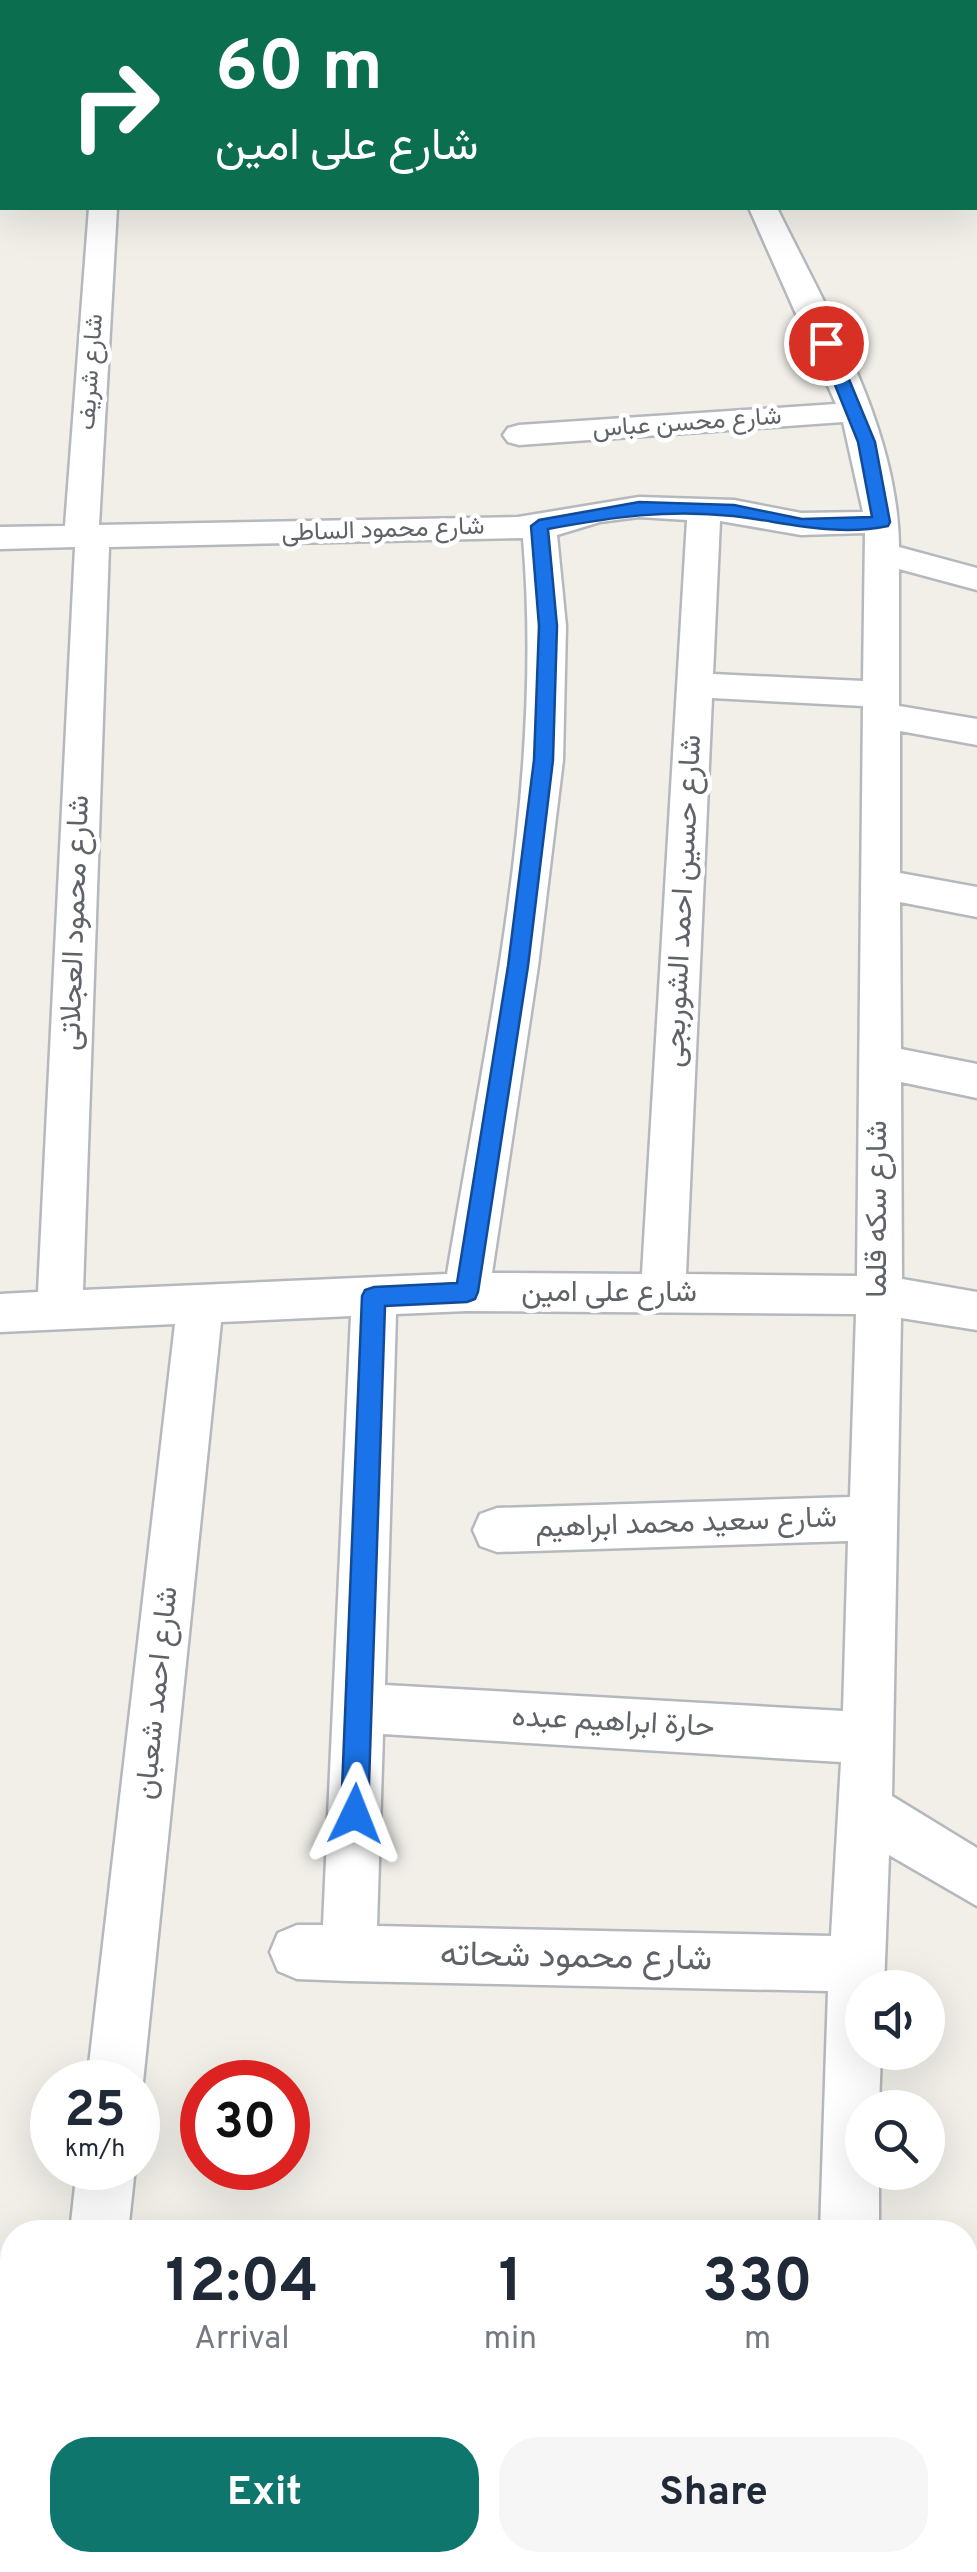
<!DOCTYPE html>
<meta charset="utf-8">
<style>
:root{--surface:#fff;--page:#f6f6f7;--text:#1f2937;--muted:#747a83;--accent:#0f766e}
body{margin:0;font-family:Overpass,Vazirmatn,sans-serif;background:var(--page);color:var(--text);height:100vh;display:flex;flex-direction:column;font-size:38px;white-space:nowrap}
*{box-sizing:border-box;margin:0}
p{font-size:32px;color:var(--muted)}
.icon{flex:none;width:55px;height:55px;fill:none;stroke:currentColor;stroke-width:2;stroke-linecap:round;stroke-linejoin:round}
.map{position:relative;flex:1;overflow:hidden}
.side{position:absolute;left:0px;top:2220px;width:978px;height:352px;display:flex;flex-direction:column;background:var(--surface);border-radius:40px 40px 0 0;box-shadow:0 10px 40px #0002}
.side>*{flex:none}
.guide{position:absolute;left:0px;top:0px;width:978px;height:210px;box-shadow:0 10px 40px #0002;background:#0b6e4f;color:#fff;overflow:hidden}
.controls{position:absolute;left:845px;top:1970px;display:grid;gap:20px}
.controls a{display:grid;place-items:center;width:100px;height:100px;border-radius:50%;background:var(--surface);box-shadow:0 10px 40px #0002;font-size:50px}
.speed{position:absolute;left:30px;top:2060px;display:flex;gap:20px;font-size:50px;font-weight:700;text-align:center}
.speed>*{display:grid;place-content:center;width:130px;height:130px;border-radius:50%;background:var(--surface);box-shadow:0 10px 40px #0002;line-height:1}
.speed small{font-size:25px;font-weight:400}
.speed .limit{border:15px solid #d22;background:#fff;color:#111}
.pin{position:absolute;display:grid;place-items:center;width:85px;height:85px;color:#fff;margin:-42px;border:5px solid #fff;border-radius:50%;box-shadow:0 2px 10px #0007}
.me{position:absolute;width:110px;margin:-55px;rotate:2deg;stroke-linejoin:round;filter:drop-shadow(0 0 8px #0008)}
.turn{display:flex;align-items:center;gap:35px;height:210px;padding:0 50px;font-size:45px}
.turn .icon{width:130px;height:130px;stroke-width:2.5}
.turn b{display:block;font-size:70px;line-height:85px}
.eta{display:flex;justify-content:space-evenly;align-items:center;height:170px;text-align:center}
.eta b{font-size:60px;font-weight:700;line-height:70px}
.action{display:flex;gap:20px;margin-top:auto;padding:20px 50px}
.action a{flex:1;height:115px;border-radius:40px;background:var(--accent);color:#fff;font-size:40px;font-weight:700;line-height:115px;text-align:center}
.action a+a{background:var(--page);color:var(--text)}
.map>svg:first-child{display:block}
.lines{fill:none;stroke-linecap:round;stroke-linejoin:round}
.minor-casing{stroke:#b5b8bc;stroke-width:5}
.minor{fill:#fff;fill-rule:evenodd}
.route{fill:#1a73e8;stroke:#114b97;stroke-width:2.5}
.labels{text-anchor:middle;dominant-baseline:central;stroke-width:9;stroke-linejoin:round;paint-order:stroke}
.far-street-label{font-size:25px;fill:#5f6368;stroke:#fff}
.street-label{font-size:30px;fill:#5f6368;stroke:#fff}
.near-street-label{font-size:35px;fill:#5f6368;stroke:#fff}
</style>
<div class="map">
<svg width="977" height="2572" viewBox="0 0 977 2572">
<rect width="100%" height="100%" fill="#f1efe8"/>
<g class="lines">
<g class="minor-casing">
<g id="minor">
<polygon points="356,0 389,0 390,2 358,2"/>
<polygon points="611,0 645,0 646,2 613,2"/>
<rect x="670" y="0" width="26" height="2"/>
<rect x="0" y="86" width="2" height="16"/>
<path d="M89 208H117L99 525 518 517 639 497 734 500 801 513 863 512 843 422 519 445 508 442 503 435 508 428 519 425 836 404 749 208H777C828 312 898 428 899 547L977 568V590L899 569V706L977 719V745L900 731V873L977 887V917L900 902 901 1049 977 1064V1098L901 1082 902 1279 977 1292V1330L901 1318 892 1796 977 1848V1906L889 1855 884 1988H862V2052H881L879 2108H862V2172H879V2232H820L828 1991 349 1981 297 1979 278 1971 270 1952 278 1933 297 1925H323L351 1316 221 1322 143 2082 138 2096V2082H87L175 1324 0 1332V1294L38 1292 75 547 0 549V527L65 526ZM639 517 687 520 642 1274 492 1273 538 966 563 760 566 626 557 535 600 522ZM720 521 801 535 865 533 863 681 713 674ZM523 538C544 785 487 1031 447 1274L83 1290 109 547ZM712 698 863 706 857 1276 686 1274ZM467 1311 856 1314 850 1497 497 1508 480 1514 473 1530 480 1546 497 1552 848 1541 843 1711 385 1685 396 1314ZM383 1734 841 1762 831 1936 377 1926Z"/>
<polygon points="77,2168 135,2168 128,2232 70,2232"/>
<polygon points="12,2298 12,2358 0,2359 0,2299"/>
<polygon points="965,2359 977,2364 977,2431 965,2426"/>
<rect x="827" y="2560" width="64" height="12"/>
</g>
</g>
<use href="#minor" class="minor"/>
</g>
<path class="route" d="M820 340 834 343 875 442 890 522 888 526C835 537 785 522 733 516 667 509 613 517 548 529L557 626 553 760 528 966 478 1292 475 1299 467 1302 385 1306 368 1814 364 1823 355 1827 345 1823 341 1814 362 1296 365 1290 374 1287 457 1283 508 966 534 760 539 626 531 526 539 520 639 502 734 505 802 519 872 517 858 442 818 343Z"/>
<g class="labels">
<g class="far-street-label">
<text transform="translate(92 372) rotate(-86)">شارع شريف</text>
<text transform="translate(687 424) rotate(-4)">شارع محسن عباس</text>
<text transform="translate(383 531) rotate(-2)">شارع محمود الساطى</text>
</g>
<g class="street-label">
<text transform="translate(684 901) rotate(-87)">شارع حسين احمد الشوربجى</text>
<text transform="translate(76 923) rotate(-88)">شارع محمود العجلاتى</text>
<text transform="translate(878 1209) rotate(-90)">شارع سكه قلما</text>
<text x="609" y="1293">شارع على امين</text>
<text transform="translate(686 1524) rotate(-2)">شارع سعيد محمد ابراهيم</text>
<text transform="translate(158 1693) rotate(-84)">شارع احمد شعبان</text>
<text transform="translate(613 1723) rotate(3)">حارة ابراهيم عبده</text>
</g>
<g class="near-street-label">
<text transform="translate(576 1958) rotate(1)">شارع محمود شحاته</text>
</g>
</g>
</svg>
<div class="controls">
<a><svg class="icon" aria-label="sound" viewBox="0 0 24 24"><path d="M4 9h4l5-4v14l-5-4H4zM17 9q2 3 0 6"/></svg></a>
<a><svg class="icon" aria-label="search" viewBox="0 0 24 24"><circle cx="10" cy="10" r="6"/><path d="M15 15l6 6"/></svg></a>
</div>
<div class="speed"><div>25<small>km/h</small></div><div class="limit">30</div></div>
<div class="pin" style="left:826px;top:343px;background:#d93025"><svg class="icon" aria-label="arrive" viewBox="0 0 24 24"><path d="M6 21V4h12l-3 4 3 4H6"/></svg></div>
<svg class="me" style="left:355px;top:1814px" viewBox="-20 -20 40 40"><path d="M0-17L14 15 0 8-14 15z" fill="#1a73e8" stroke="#fff" stroke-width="4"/></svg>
<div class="guide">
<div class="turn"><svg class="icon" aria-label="right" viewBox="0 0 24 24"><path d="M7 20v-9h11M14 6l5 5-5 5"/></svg><div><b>60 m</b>شارع على امين</div></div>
</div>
<section class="side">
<div class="eta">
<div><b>12:04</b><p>Arrival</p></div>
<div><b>1</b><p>min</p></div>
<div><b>330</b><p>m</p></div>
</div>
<div class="action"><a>Exit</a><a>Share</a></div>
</section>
</div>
